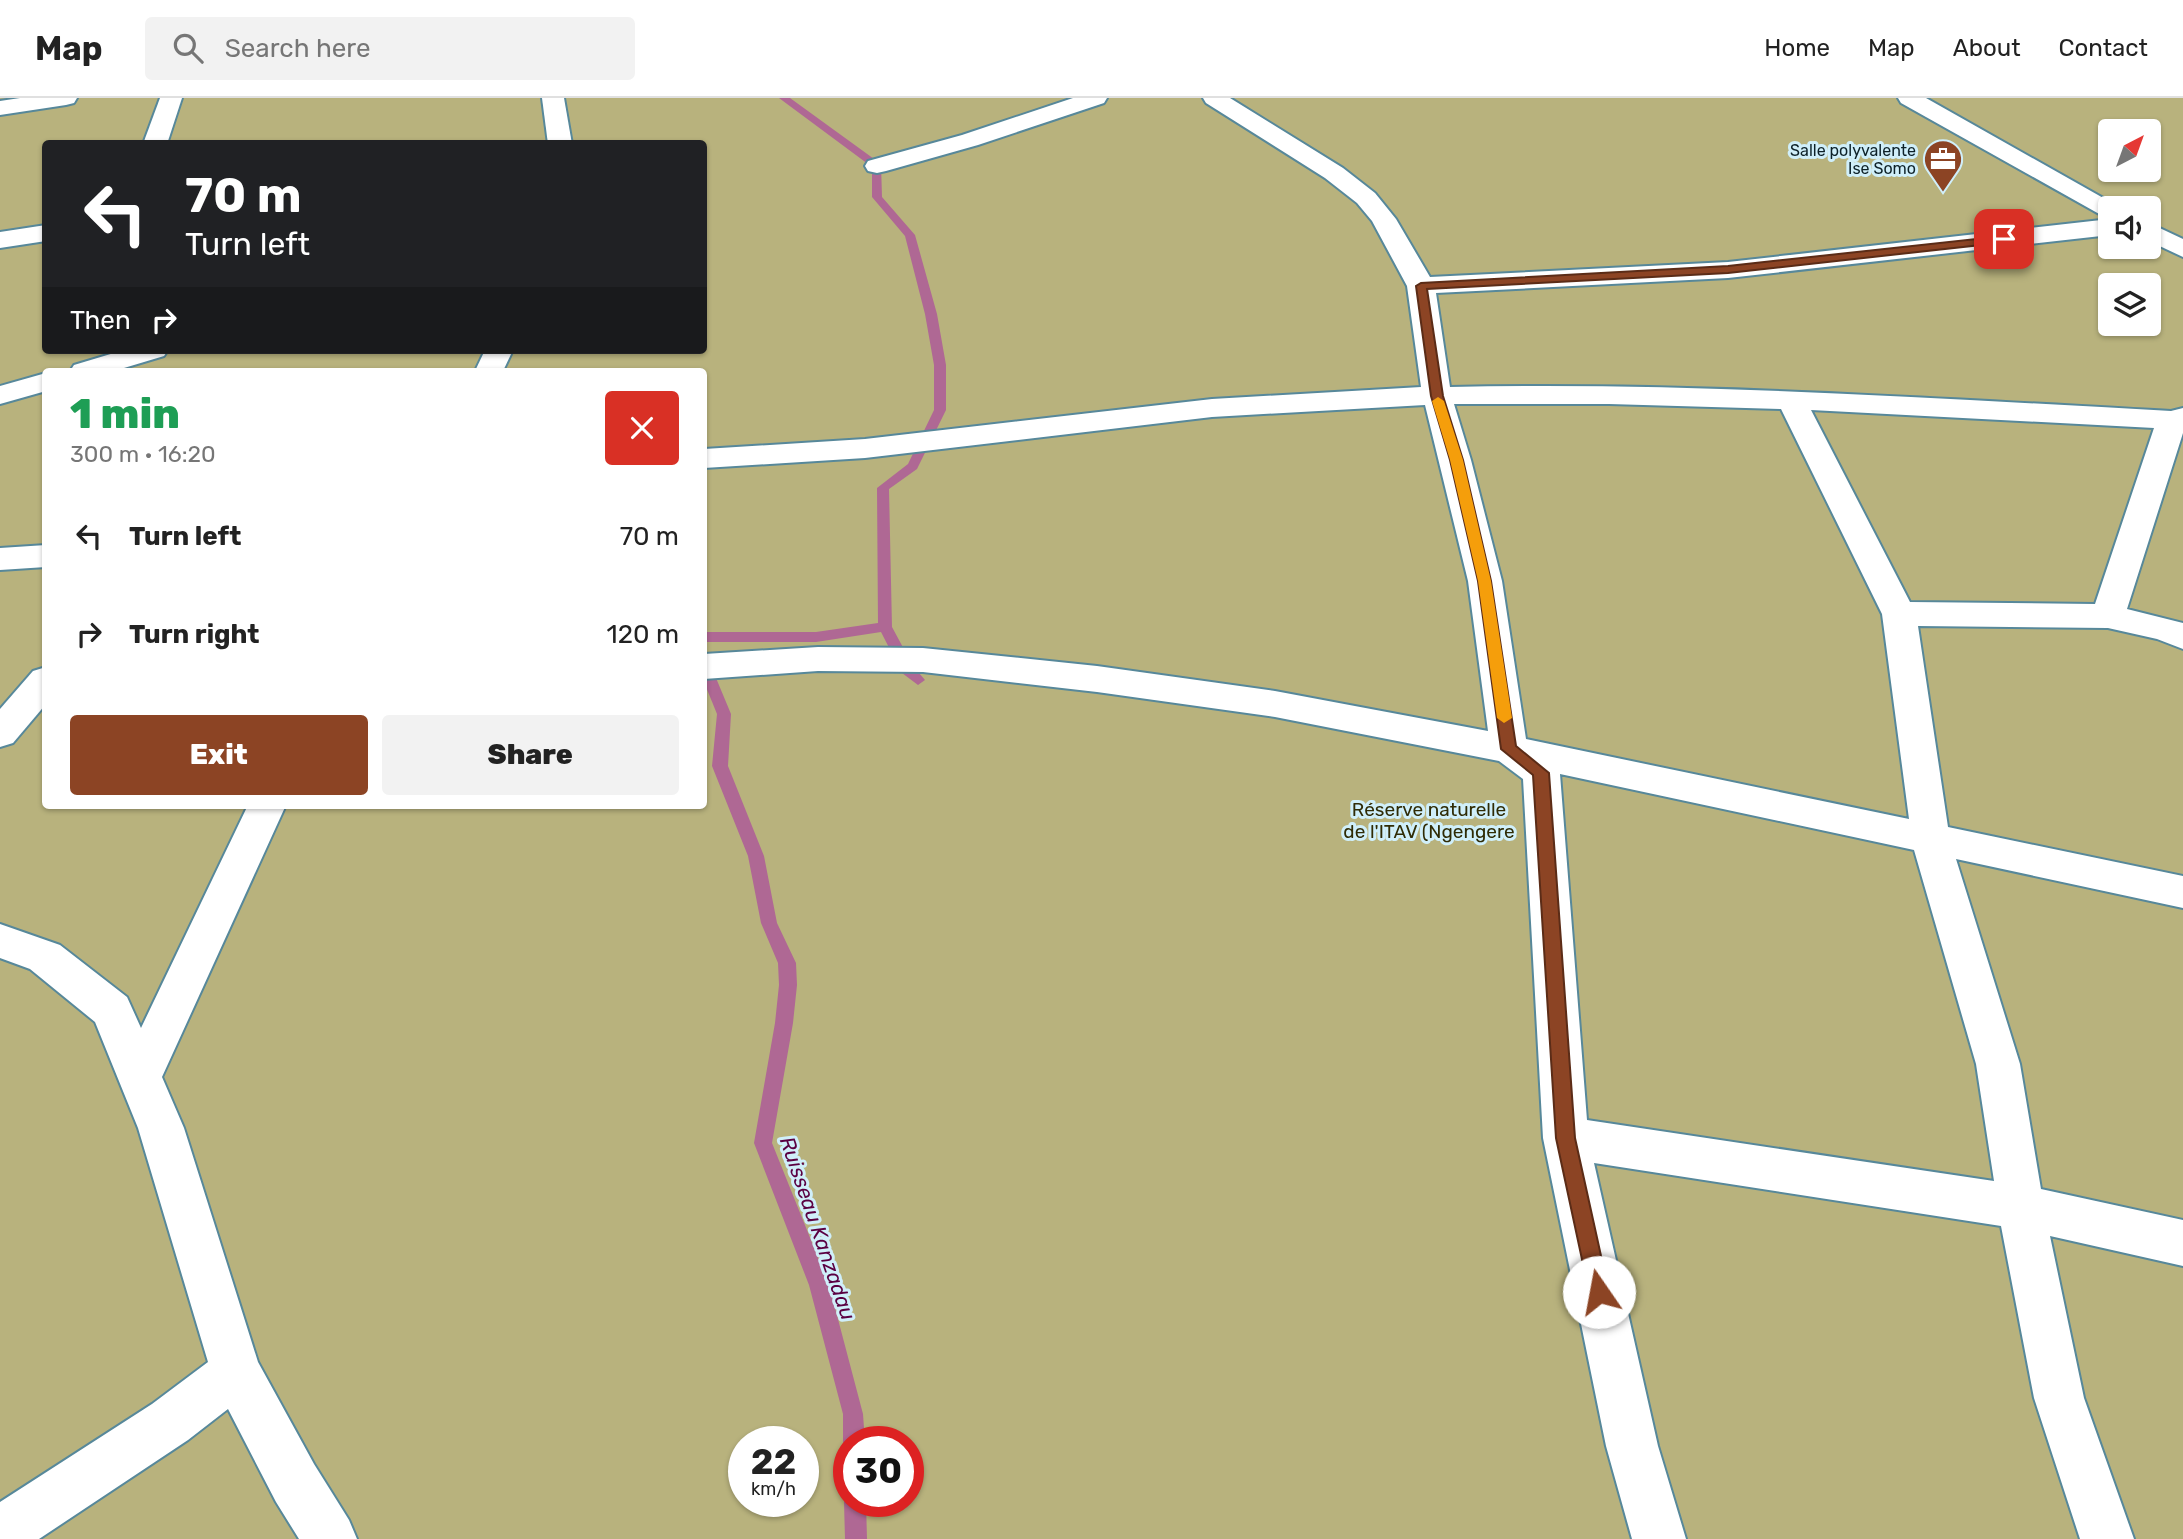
<!DOCTYPE html>
<meta charset="utf-8">
<style>
:root{--surface:#fff;--page:#f2f2f2;--text:#222;--muted:#767676;--line:#e0e0e0;--accent:#8c4424}
body{margin:0;font-family:Rubik,sans-serif;background:var(--page);color:var(--text);height:100vh;display:flex;flex-direction:column;font-size:26px;white-space:nowrap}
*{box-sizing:border-box;margin:0}
p{font-size:23px;color:var(--muted)}
.icon{flex:none;width:38px;height:38px;fill:none;stroke:currentColor;stroke-width:2;stroke-linecap:round;stroke-linejoin:round}
.map{position:relative;flex:1;overflow:hidden}
.details{position:absolute;left:42px;top:270px;width:665px;height:441px;display:flex;flex-direction:column;background:var(--surface);border-radius:7px;box-shadow:0 2px 5px #0004}
.details>*{flex:none}
.hud{position:absolute;left:42px;top:42px;width:665px;height:214px;border-radius:7px;box-shadow:0 2px 5px #0004;background:#202124;color:#fff;overflow:hidden}
.needle{width:46px;rotate:41deg}
.controls{position:absolute;left:2098px;top:21px;display:grid;gap:14px}
.controls a{display:grid;place-items:center;width:63px;height:63px;border-radius:7px;background:var(--surface);box-shadow:0 2px 5px #0004;font-size:35px}
.speed{position:absolute;left:728px;top:1328px;display:flex;gap:14px;font-size:35px;font-weight:700;text-align:center}
.speed>*{display:grid;place-content:center;width:91px;height:91px;border-radius:50%;background:var(--surface);box-shadow:0 2px 5px #0004;line-height:1}
.speed small{font-size:18px;font-weight:400}
.speed .limit{border:10px solid #d22;background:#fff;color:#111}
.pin{position:absolute;display:grid;place-items:center;width:60px;height:60px;color:#fff;margin:-30px;border-radius:14px;box-shadow:0 4px 10px #0006}
.me{position:absolute;width:77px;margin:-38px;rotate:348deg;stroke-linejoin:round;filter:drop-shadow(0 0 5px #0008)}
.turn{display:flex;align-items:center;gap:24px;height:147px;padding:0 28px;font-size:32px}
.turn .icon{width:91px;height:91px;stroke-width:2.5}
.turn b{display:block;font-size:49px;line-height:60px}
.then{display:flex;align-items:center;height:66px;padding:0 28px;background:#0003;gap:14px;font-size:26px}
.round{display:grid;place-items:center;flex:none;width:74px;height:74px;border-radius:7px;background:var(--page)}
.overview{display:flex;align-items:center;justify-content:space-between;height:119px;padding:0 28px}
h1{font-size:42px;font-weight:800;line-height:52px;color:#1e9e55}
.action{display:flex;gap:14px;margin-top:auto;padding:14px 28px}
.action a{flex:1;height:80px;border-radius:7px;background:var(--accent);color:#fff;font-size:28px;font-weight:800;line-height:80px;text-align:center}
.action a+a{background:var(--page);color:var(--text)}
ul{padding:0;list-style:none}
li{display:flex;align-items:center;gap:21px;height:98px;padding:0 28px}
li div{flex:1}
li b{display:block;font-size:26px}
li em{font-style:normal}
header{display:flex;align-items:center;gap:42px;box-sizing:border-box;height:98px;padding:0 35px;background:var(--surface);border-bottom:2px solid var(--line)}
header strong{font-size:33px}
nav{display:flex;gap:38px;margin-inline-start:auto;font-size:24px}
.search{width:490px;height:63px;background:var(--page);display:flex;align-items:center;gap:18px;box-sizing:border-box;padding:0 24px;border-radius:7px;color:var(--muted);font-size:26px}
.map>svg:first-child{display:block}
.green{fill:#b8b27d;fill-rule:evenodd}
.lines{fill:none;stroke-linecap:round;stroke-linejoin:round}
.stream{fill:#af6894;fill-rule:evenodd}
.minor-casing{stroke:#57889a;stroke-width:4}
.minor{fill:#fff;fill-rule:evenodd}
.route{fill:#8c4424;stroke:#5b2c17;stroke-width:2}
.slow{fill:#f59e0b}
.labels{text-anchor:middle;dominant-baseline:central;stroke-width:6;stroke-linejoin:round;paint-order:stroke}
.far-poi-label{font-size:16px;fill:#0d2128;stroke:#d0effa;text-anchor:end}
.park-label{font-size:19px;fill:#2f2b05;stroke:#d0effa}
.water-label{font-size:21px;font-style:italic;fill:#5a0042;stroke:#d0effa}
</style>
<header>
<strong>Map</strong>
<div class="search"><svg class="icon" aria-label="search" viewBox="0 0 24 24"><circle cx="10" cy="10" r="6"/><path d="M15 15l6 6"/></svg>Search here</div>
<nav><a>Home</a><a>Map</a><a>About</a><a>Contact</a></nav>
</header>
<div class="map">
<svg width="2183" height="1441" viewBox="0 0 2183 1441">
<rect width="100%" height="100%" fill="#b1e5f9"/>
<path class="green" d="M0 0H2183V1441H0ZM2110 33H2149V72H2110ZM46 46H704V252H46ZM2110 110H2149V149H2110ZM2110 187H2149V226H2110ZM46 273H704V707H46ZM744 1344H803V1404H744ZM849 1344H908V1404H849Z"/>
<g class="lines">
<g class="stream">
<polygon points="779,0 790,0 881,66 882,99 915,137 937,216 946,267 946,312 917,371 889,391 892,529 913,568 925,582 918,587 902,575 881,534 816,544 704,544 704,534 816,534 878,525 877,390 908,366 934,312 934,267 925,216 905,138 872,99 872,69"/>
<polygon points="704,563 711,568 731,616 728,668 764,758 777,825 796,865 797,887 793,925 772,1045 829,1187 863,1316 865,1344 849,1344 849,1352 843,1344 843,1316 809,1187 754,1045 775,925 779,887 778,865 761,825 748,758 712,668 717,616 704,584"/>
<polygon points="849,1396 849,1404 866,1404 867,1441 845,1441 844,1404"/>
</g>
<g class="minor-casing">
<g id="minor">
<polygon points="20,0 77,0 74,5 66,7 0,17 0,3"/>
<polygon points="160,0 182,0 167,46 143,46"/>
<polygon points="542,0 564,0 572,46 548,46"/>
<polygon points="1073,0 1107,0 1104,5 978,47 886,73 877,75 868,73 865,68 868,63 962,37"/>
<path d="M1203 0H1230L1343 70 1375 95 1396 121 1430 179 1728 164 2110 121V137L1728 180 1436 195 1450 289C1691 284 1931 300 2171 313L2183 310V335L2127 511 2183 525V551L2157 541 2108 530 1918 528 1948 729 2183 778V810L1956 761 2020 966 2041 1091 2183 1122V1168L2050 1138 2084 1300 2134 1441H2080L2034 1300 2001 1128 1594 1065 1658 1348 1686 1441H1632L1606 1348 1543 1040 1523 681 1499 663 1275 619 1097 594 923 574 818 573 704 581V556L818 549 923 550 1097 568 1275 593 1488 633 1468 483 1425 307 1212 319 865 360 704 370V351L865 341 1212 301 1421 289 1407 188 1372 123 1357 105 1325 80 1206 5ZM1454 306H1609L1781 311 1882 516 1909 721 1526 641 1502 483 1471 362ZM1811 312 2154 330 2095 506 1910 504ZM1560 676 1914 752 1976 966 1994 1083 1587 1022Z"/>
<polygon points="1898,0 1926,0 2121,110 2110,110 2110,119 2101,117 1901,5"/>
<polygon points="2149,125 2183,141 2183,159 2149,143"/>
<polygon points="46,127 46,143 0,150 0,134"/>
<polygon points="124,252 168,252 164,258 114,273 70,273 74,267"/>
<polygon points="485,252 513,252 503,273 475,273"/>
<polygon points="46,275 46,293 0,306 0,288"/>
<polygon points="46,447 46,469 0,472 0,450"/>
<polygon points="46,569 46,606 13,645 0,649 0,611 33,573"/>
<polygon points="248,707 286,707 162,979 184,1030 258,1264 314,1366 349,1422 357,1441 299,1441 276,1404 228,1311 188,1342 39,1441 0,1441 0,1404 152,1306 208,1264 138,1030 95,924 30,871 0,860 0,826 60,847 127,899 141,930"/>
</g>
</g>
<use href="#minor" class="minor"/>
</g>
<polygon class="route" points="2004,138 2009,141 2008,144 1728,175 1427,191 1443,298 1463,362 1491,483 1516,648 1549,675 1575,1040 1609,1194 1606,1201 1599,1204 1592,1201 1589,1194 1556,1040 1533,677 1501,651 1478,483 1450,362 1431,298 1416,188 1421,185 1728,168"/>
<polygon class="slow" points="1438,299 1444,303 1463,362 1491,483 1512,620 1504,625 1497,620 1478,483 1450,362 1432,303"/>
<defs>
<g id="office-pin" transform="scale(2.0125)"><path d="M0 17L-7.5 6A9.5 9.5 0 1 1 7.5 6Z" fill="#8c4424" stroke="#d0effa"/><path d="M-6-3h4V-5.5h4V-3h4V5H-6ZM-1-4.5V-3h2v-1.5ZM-6 0V1H6V0Z" fill="#fff"/></g>
</defs>
<g fill-rule="evenodd">
<use href="#office-pin" x="1943" y="61"/>
</g>
<g class="labels">
<g class="far-poi-label">
<text x="1916" y="52">Salle polyvalente<tspan x="1916" dy="18">Ise Somo</tspan></text>
</g>
<g class="park-label">
<text x="1429" y="711">Réserve naturelle<tspan x="1429" dy="22">de l'ITAV (Ngengere</tspan></text>
</g>
<g class="water-label">
<text transform="translate(818 1130) rotate(71)">Ruisseau Kanzadau</text>
</g>
</g>
</svg>
<div class="controls">
<a><svg class="needle" viewBox="-14 -14 28 28"><path d="M0-13l5 13h-10z" fill="#e53935"/><path d="M0 13l5-13h-10z" fill="#767676"/></svg></a>
<a><svg class="icon" aria-label="sound" viewBox="0 0 24 24"><path d="M4 9h4l5-4v14l-5-4H4zM17 9q2 3 0 6"/></svg></a>
<a><svg class="icon" aria-label="layers" viewBox="0 0 24 24"><path d="M12 4l9 5-9 5-9-5zM3 14l9 5 9-5"/></svg></a>
</div>
<div class="speed"><div>22<small>km/h</small></div><div class="limit">30</div></div>
<div class="pin" style="left:2004px;top:141px;background:#d93025"><svg class="icon" aria-label="arrive" viewBox="0 0 24 24"><path d="M6 21V4h12l-3 4 3 4H6"/></svg></div>
<svg class="me" style="left:1599px;top:1194px" viewBox="-20 -20 40 40"><circle r="19" fill="#fff"/><path d="M0-13L10 11 0 6-10 11z" fill="#8c4424"/></svg>
<div class="hud">
<div class="turn"><svg class="icon" aria-label="left" viewBox="0 0 24 24"><path d="M17 20v-9H6M10 6l-5 5 5 5"/></svg><div><b>70 m</b>Turn left</div></div>
<div class="then">Then<svg class="icon" aria-label="right" viewBox="0 0 24 24"><path d="M7 20v-9h11M14 6l5 5-5 5"/></svg></div>
</div>
<section class="details">
<div class="overview"><div><h1>1 min</h1><p>300 m · 16:20</p></div><a class="round" style="background:#d93025;color:#fff"><svg class="icon" aria-label="close" viewBox="0 0 24 24"><path d="M6 6l12 12M18 6L6 18"/></svg></a></div>
<ul>
<li><svg class="icon" aria-label="left" viewBox="0 0 24 24"><path d="M17 20v-9H6M10 6l-5 5 5 5"/></svg><div><b>Turn left</b></div><em>70 m</em></li>
<li><svg class="icon" aria-label="right" viewBox="0 0 24 24"><path d="M7 20v-9h11M14 6l5 5-5 5"/></svg><div><b>Turn right</b></div><em>120 m</em></li>
</ul>
<div class="action"><a>Exit</a><a>Share</a></div>
</section>
</div>
